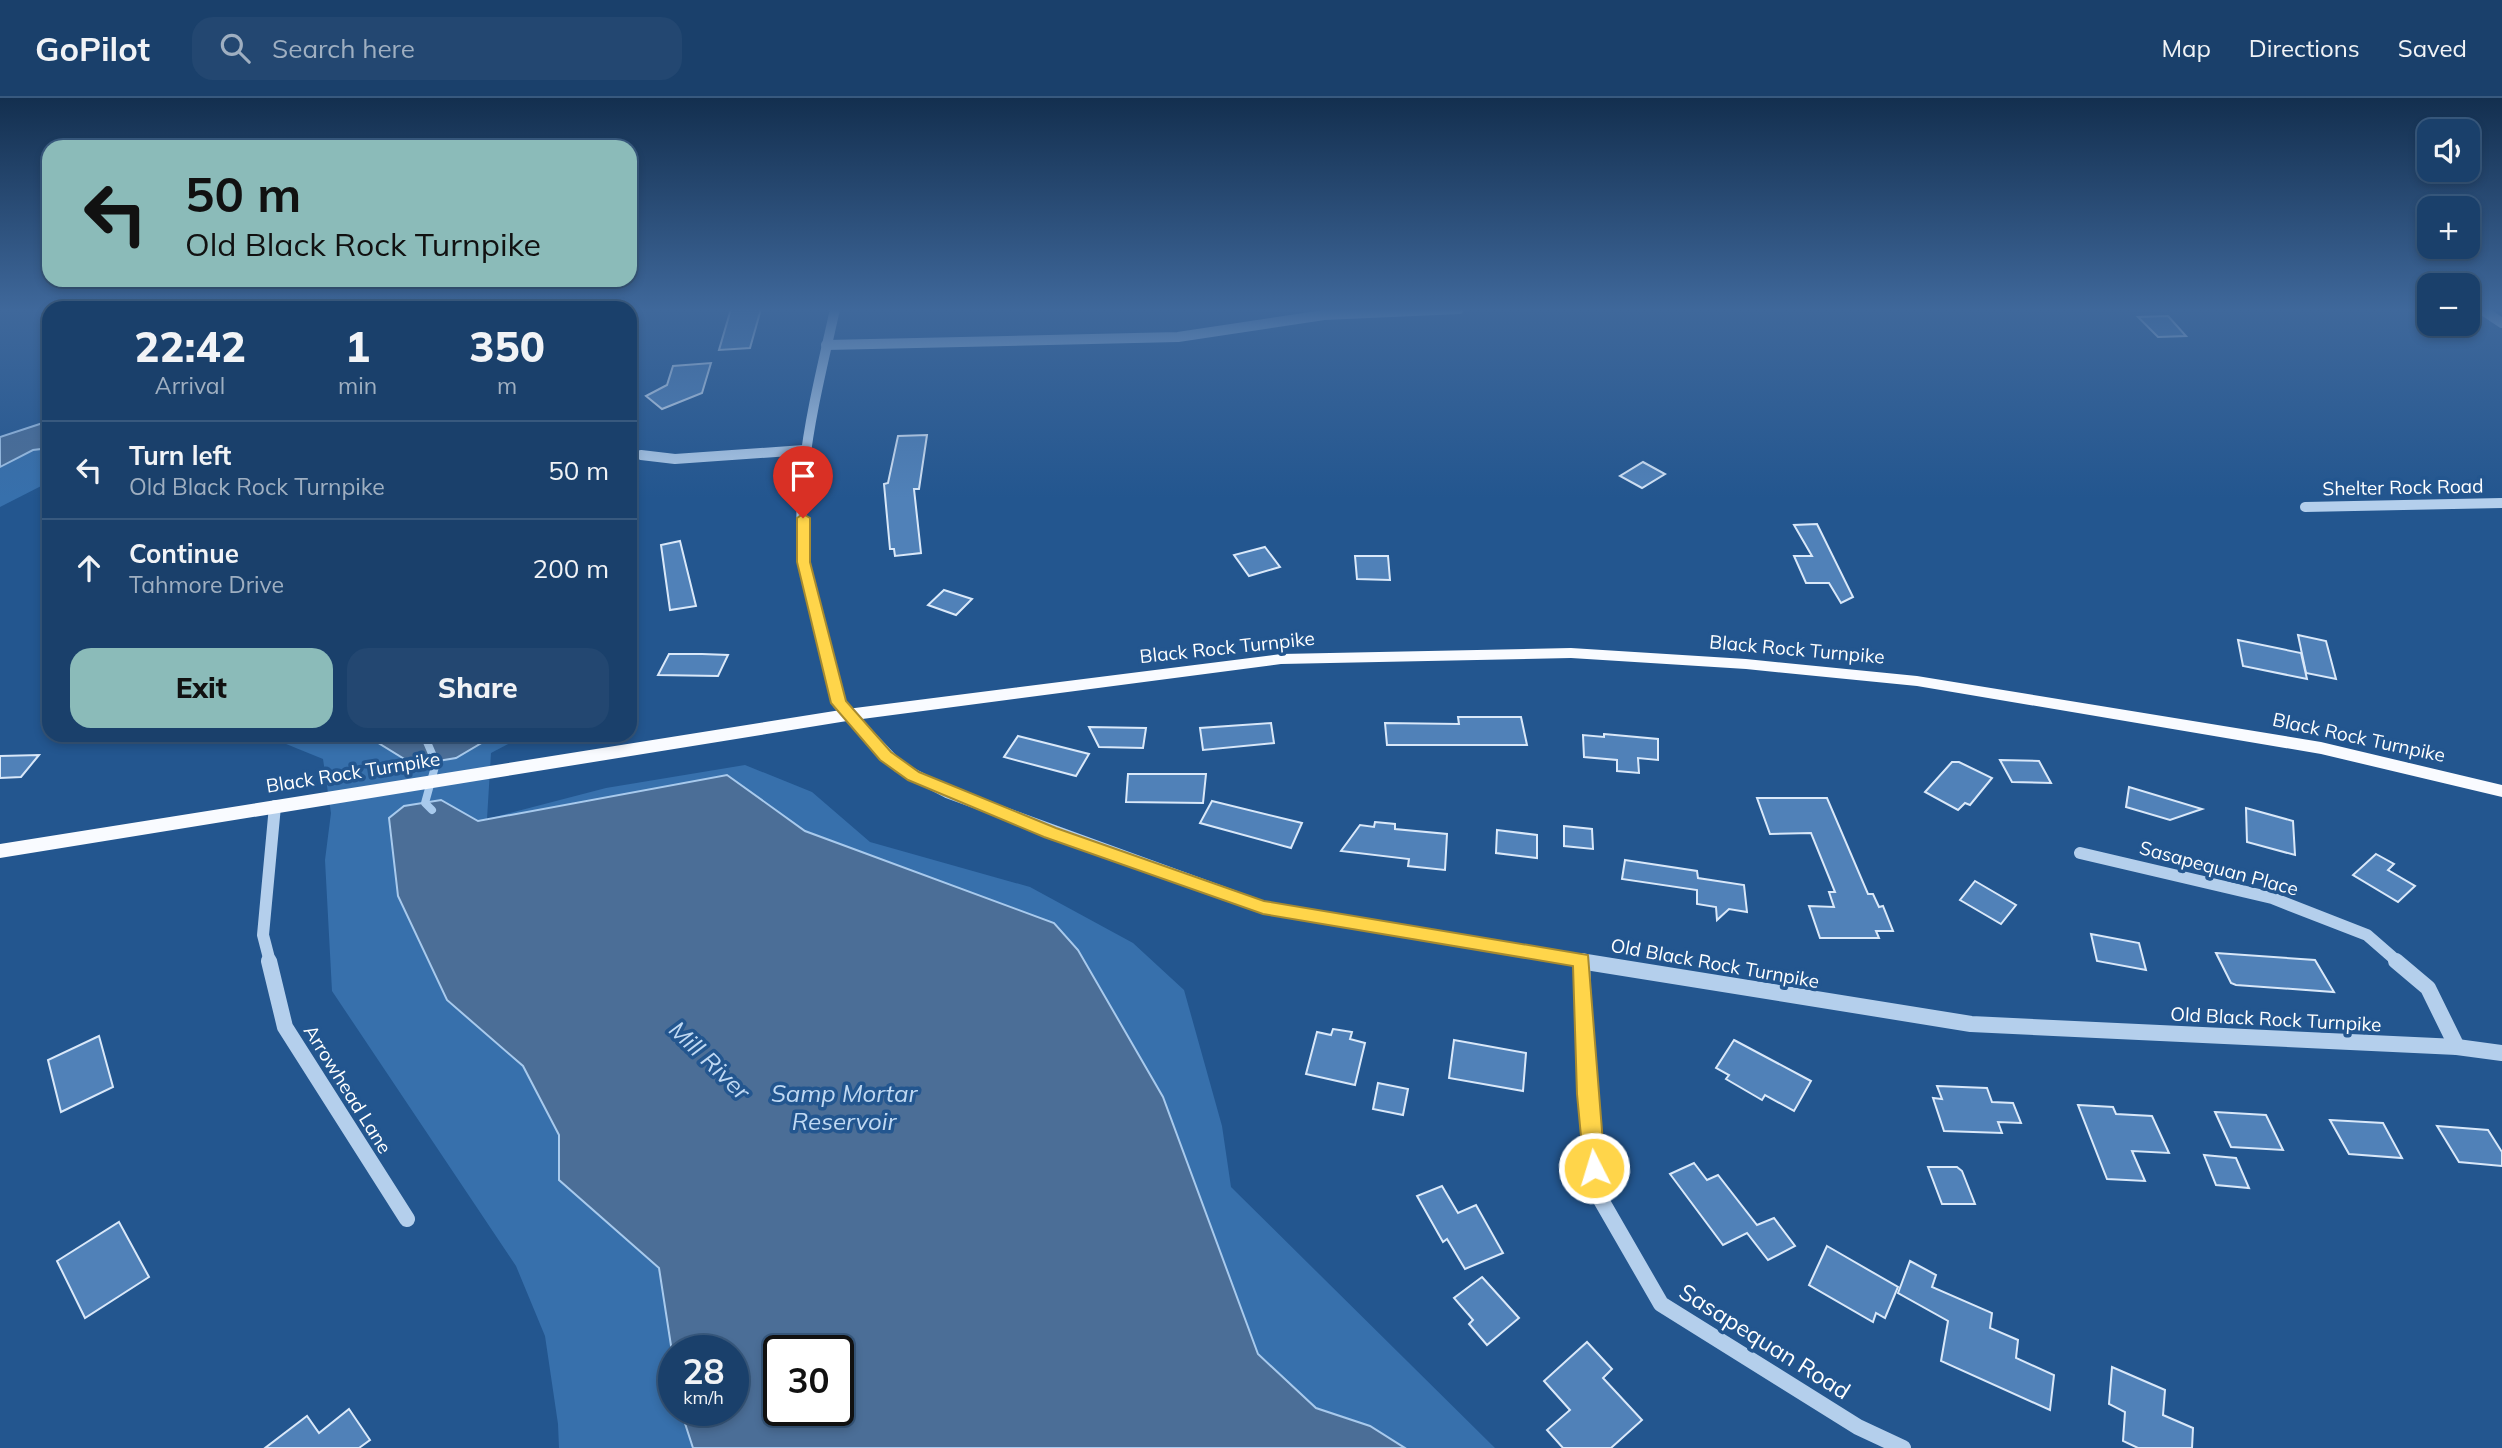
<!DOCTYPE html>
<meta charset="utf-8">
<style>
:root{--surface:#1a406b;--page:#234771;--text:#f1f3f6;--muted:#9fafc1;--line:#38597e;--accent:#8bbbb9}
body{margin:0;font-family:Mulish,sans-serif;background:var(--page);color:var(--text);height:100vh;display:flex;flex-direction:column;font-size:26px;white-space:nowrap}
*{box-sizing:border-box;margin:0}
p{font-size:23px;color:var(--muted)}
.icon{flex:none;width:38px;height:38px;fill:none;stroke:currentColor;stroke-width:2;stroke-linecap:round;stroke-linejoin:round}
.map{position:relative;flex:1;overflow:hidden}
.details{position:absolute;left:42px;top:203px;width:595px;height:441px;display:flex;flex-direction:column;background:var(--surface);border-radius:21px;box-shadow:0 4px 10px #0003,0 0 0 2px var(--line)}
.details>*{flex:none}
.banner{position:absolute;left:42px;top:42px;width:595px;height:147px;border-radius:21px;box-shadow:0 4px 10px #0003,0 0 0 2px var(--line);background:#8bbbb9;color:#111;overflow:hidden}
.buttons{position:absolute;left:2417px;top:21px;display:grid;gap:14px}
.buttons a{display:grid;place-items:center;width:63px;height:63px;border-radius:14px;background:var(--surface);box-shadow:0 4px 10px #0003,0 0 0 2px var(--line);font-size:35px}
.speed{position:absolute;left:658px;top:1237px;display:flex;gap:14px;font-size:35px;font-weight:700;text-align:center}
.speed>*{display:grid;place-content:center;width:91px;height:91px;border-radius:50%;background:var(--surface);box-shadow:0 4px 10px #0003,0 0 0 2px var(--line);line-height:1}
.speed small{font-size:18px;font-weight:400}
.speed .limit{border:4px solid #111;border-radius:10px;background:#fff;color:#111}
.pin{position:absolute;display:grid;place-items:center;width:60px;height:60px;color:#fff;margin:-72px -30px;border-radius:50% 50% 50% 0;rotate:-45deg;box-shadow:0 0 7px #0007}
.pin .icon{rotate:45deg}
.me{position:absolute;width:77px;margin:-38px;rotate:355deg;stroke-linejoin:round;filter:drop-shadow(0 0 5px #0008)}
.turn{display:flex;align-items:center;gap:24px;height:147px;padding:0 28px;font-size:32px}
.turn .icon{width:91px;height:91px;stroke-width:2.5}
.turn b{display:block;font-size:49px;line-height:60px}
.eta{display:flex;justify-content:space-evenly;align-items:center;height:119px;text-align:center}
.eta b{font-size:42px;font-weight:800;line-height:49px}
.action{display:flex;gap:14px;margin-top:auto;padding:14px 28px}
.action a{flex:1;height:80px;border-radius:21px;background:var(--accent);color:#111;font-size:28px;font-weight:800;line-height:80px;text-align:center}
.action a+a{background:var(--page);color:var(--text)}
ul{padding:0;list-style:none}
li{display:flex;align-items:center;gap:21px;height:98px;padding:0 28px;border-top:2px solid var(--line)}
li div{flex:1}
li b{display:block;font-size:26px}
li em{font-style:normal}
header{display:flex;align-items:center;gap:42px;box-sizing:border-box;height:98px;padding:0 35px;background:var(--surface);border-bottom:2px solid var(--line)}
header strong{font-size:33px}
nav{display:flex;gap:38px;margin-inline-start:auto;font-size:24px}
.search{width:490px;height:63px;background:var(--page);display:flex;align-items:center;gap:18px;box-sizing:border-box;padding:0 24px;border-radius:21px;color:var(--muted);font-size:26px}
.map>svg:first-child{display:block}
.green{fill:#3770ac;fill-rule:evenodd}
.water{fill:#4b6e97;stroke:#a8caed;stroke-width:2;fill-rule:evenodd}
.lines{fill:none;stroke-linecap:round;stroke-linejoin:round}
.stream{stroke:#a8caed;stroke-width:8}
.building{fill:#5081b8;stroke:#d9e8f9;stroke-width:2}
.minor-far2{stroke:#b4cfec;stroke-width:10}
.minor-far1{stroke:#b4cfec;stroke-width:12}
.minor{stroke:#b4cfec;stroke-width:16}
.major{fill:#f9fbff;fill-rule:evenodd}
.route{fill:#ffd54a;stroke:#a68a30;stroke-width:2}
.labels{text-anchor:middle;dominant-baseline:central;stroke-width:7;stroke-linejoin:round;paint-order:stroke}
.street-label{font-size:19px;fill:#fff;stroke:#23568f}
.near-street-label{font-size:23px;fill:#fff;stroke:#23568f}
.near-water-label{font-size:24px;font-style:italic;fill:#c0d9f3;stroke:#23568f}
</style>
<header>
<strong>GoPilot</strong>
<div class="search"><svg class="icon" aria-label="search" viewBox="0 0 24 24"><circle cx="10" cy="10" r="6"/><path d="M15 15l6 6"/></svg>Search here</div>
<nav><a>Map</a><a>Directions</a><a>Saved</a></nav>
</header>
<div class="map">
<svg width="2502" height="1350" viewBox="0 0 2502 1350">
<rect width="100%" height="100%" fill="#23568f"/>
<g class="green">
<polygon points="49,346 49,384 0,409 0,368"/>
<path d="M264 637H525L491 655 487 721 606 690 745 667 812 694 870 744 1030 789 1133 845 1184 892 1222 1028 1231 1089 1495 1350H559L558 1326 545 1238 516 1168 332 893 325 762 331 715 323 661ZM674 1253H733V1312H674ZM779 1253H838V1312H779Z"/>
</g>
<g class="water">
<polygon points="49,323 49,350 33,352 0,369 0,339"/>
<polygon points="137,637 259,637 201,645"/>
<polygon points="267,637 495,637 456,660 414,667 375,643"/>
<path d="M727 677 805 733 1054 825 1078 852 1163 999 1258 1256 1316 1310 1370 1328 1405 1350H693L681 1313 733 1312V1253H674V1267L659 1170 559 1082V1037L523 968 447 902 398 798 389 720 404 708 441 702 478 723ZM838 1253V1312H779V1253Z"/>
</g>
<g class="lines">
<polyline class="stream" points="424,637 436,665 425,705 432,712"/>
</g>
<g class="building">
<polygon points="731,211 761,211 750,250 719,252"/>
<polygon points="2168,218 2186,238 2158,239 2138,219"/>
<polygon points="711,265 702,295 662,311 646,298 667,287 673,268"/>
<polygon points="927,337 919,391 914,391 921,455 895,458 894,451 890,451 884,386 888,385 898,338"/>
<polygon points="1643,364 1665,376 1642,390 1620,378"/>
<polygon points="1817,426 1853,499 1841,505 1829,485 1806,485 1794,458 1812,458 1794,427"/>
<polygon points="680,443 696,508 670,512 661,447"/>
<polygon points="1265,449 1280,469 1249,478 1234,457"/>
<polygon points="1355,458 1388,458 1390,482 1357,481"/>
<polygon points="944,492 972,501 956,517 928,507"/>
<polygon points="2298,537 2326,543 2336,581 2306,575"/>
<polygon points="2238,542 2301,555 2307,581 2243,568"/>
<polygon points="669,556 702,556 728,557 718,578 658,577"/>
<polygon points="1458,619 1521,619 1527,647 1387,647 1385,625 1459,626"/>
<polygon points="1271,625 1274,645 1203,652 1200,630"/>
<polygon points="1089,629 1146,630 1143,650 1099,649"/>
<polygon points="1604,636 1658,641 1658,662 1638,660 1639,675 1617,673 1617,662 1584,659 1583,637 1604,639"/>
<polygon points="1018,638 1089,656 1076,678 1004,659"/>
<polygon points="39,657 21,679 0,680 0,658"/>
<polygon points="2000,662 2039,663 2051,685 2012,684"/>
<polygon points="1952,664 1959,664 1992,680 1970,707 1965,705 1958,712 1925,694"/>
<polygon points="1128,676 1206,676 1203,705 1126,704"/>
<polygon points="2129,689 2202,711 2170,722 2126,709"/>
<polygon points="1757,700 1827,700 1868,796 1873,796 1879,809 1883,808 1893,833 1876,833 1879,840 1820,840 1809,808 1834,809 1829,794 1835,794 1811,735 1770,736"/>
<polygon points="1212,703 1302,725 1291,750 1200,725"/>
<polygon points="2246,710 2293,723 2295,757 2247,744"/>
<polygon points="1375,724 1395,726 1395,731 1447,736 1445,772 1408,768 1409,761 1341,753 1360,727 1374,729"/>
<polygon points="1564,728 1592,731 1593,751 1564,748"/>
<polygon points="1497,732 1537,737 1537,760 1496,755"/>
<polygon points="2376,756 2394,766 2388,772 2415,788 2398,804 2353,777"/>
<polygon points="1625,762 1697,773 1698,780 1744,787 1747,814 1729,811 1717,822 1716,809 1697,806 1697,792 1622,781"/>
<polygon points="1975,783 2016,807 2001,826 1960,802"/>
<polygon points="2091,836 2139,845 2146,872 2097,863"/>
<polygon points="2216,855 2315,862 2334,894 2236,887 2231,885"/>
<polygon points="1333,931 1352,934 1350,941 1365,945 1355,987 1306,976 1317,934 1331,937"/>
<polygon points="99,938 113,989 61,1014 48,962"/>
<polygon points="1454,942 1526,955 1523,993 1449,980"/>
<polygon points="1734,942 1811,983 1794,1013 1765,997 1762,1002 1726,981 1729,977 1716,970"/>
<polygon points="1378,985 1408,991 1403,1017 1373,1011"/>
<polygon points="1937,988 1987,990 1992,1004 2013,1005 2021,1025 1998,1024 2002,1035 1944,1033 1933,1000 1942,1001"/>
<polygon points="2078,1007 2113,1009 2116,1016 2152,1018 2169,1055 2132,1053 2145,1083 2107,1081"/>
<polygon points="2215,1014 2266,1017 2283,1052 2231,1049"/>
<polygon points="2330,1022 2383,1025 2402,1060 2349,1056"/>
<polygon points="2437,1028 2488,1032 2502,1054 2502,1068 2459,1064"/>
<polygon points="2204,1057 2236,1060 2249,1090 2216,1087"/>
<polygon points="1694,1065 1707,1082 1718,1077 1757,1127 1774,1120 1795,1148 1768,1162 1747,1135 1723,1147 1670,1076"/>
<polygon points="1928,1069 1957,1069 1962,1073 1975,1106 1942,1106"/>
<polygon points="1442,1088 1458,1115 1476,1107 1503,1155 1465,1171 1447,1141 1443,1144 1417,1098"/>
<polygon points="119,1124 149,1179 85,1220 57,1163"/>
<polygon points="1827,1148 1898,1189 1885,1220 1876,1215 1873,1224 1809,1187"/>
<polygon points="1910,1163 1936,1177 1932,1189 1992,1215 1990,1230 2018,1242 2016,1260 2054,1277 2050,1312 1941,1263 1948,1223 1898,1195"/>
<polygon points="1482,1179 1519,1220 1487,1247 1469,1226 1473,1222 1454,1200"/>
<polygon points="1587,1244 1612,1271 1603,1280 1642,1322 1611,1350 1563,1350 1547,1332 1570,1312 1544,1283"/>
<polygon points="2112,1269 2165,1292 2163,1317 2193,1330 2192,1350 2138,1350 2123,1343 2125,1314 2109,1306"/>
<polygon points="349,1311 370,1342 359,1350 265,1350 307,1318 319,1335"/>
</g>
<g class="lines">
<g class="minor-far2">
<polyline points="2481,211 2502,225"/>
<polyline points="826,247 1178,239 1324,217 1459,211"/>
<polyline points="641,357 675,361 804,352"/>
<polyline points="2305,409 2502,405"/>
<path d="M810 494C787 400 815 303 835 211"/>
</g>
<g class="minor-far1">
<polyline points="810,492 838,605 899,669 947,694 1263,809 1590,864"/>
<polyline points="2080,755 2272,800 2367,837 2398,864"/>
<polyline points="270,864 263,837 275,708"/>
</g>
<g class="minor">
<polyline points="269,863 285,929 407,1121"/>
<polyline points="1580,863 1971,926 2457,949 2502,955"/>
<polyline points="1582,863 1587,996 1597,1095 1661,1206 1858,1329 1903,1350"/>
<polyline points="2396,863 2428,890 2457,949"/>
</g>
<polygon class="major" points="1571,550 1746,561 1917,578 2321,644 2502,687 2502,699 2321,656 1917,588 1746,571 1571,560 1281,566 847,623 0,760 0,746 847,611 1281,556"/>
</g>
<linearGradient id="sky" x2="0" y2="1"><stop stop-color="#132f4f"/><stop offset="0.53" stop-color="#3f689b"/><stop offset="1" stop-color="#3f689b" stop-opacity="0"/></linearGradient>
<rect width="2502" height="400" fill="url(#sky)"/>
<polygon class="route" points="803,416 810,420 810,464 846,603 891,654 919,674 1056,730 1264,803 1588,857 1605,1070 1602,1077 1594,1079 1587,1077 1584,1070 1577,996 1573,868 1263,816 1044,739 908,682 880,662 831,605 797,464 797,420"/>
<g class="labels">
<g class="street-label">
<text transform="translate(2403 389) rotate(-1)">Shelter Rock Road</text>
<text transform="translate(1227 549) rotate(-6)">Black Rock Turnpike</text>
<text transform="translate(1797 551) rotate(5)">Black Rock Turnpike</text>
<text transform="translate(2359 639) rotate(12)">Black Rock Turnpike</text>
<text transform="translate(353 674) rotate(-9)">Black Rock Turnpike</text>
<text transform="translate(2219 770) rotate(15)">Sasapequan Place</text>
<text transform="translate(1715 865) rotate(10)">Old Black Rock Turnpike</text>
<text transform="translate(2276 921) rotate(3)">Old Black Rock Turnpike</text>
<text transform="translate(348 991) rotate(58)">Arrowhead Lane</text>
</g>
<g class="near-street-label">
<text transform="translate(1765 1243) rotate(32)">Sasapequan Road</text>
</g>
<g class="near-water-label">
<text transform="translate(710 962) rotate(44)">Mill River</text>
<text x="844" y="995">Samp Mortar<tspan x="844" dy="28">Reservoir</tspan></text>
</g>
</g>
</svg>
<div class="buttons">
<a><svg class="icon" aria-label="sound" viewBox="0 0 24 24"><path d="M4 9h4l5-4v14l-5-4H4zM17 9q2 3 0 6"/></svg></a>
<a>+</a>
<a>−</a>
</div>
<div class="speed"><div>28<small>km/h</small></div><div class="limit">30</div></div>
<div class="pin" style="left:803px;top:420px;background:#d93025"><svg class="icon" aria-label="arrive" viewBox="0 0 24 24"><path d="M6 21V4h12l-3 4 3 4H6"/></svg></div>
<svg class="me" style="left:1594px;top:1070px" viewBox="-20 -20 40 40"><circle r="17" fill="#ffd54a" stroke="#fff" stroke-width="3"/><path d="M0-11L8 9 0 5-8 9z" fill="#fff"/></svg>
<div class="banner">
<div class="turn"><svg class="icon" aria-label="left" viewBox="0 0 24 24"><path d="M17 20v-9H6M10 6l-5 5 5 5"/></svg><div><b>50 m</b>Old Black Rock Turnpike</div></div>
</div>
<section class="details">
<div class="eta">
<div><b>22:42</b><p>Arrival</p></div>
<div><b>1</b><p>min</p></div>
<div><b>350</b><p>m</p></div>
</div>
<ul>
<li><svg class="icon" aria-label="left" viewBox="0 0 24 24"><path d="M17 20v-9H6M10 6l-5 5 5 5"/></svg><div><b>Turn left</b><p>Old Black Rock Turnpike</p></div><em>50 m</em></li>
<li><svg class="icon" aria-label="ahead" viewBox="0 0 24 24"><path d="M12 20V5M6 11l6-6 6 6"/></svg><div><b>Continue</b><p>Tahmore Drive</p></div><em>200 m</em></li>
</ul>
<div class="action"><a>Exit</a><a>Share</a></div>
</section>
</div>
